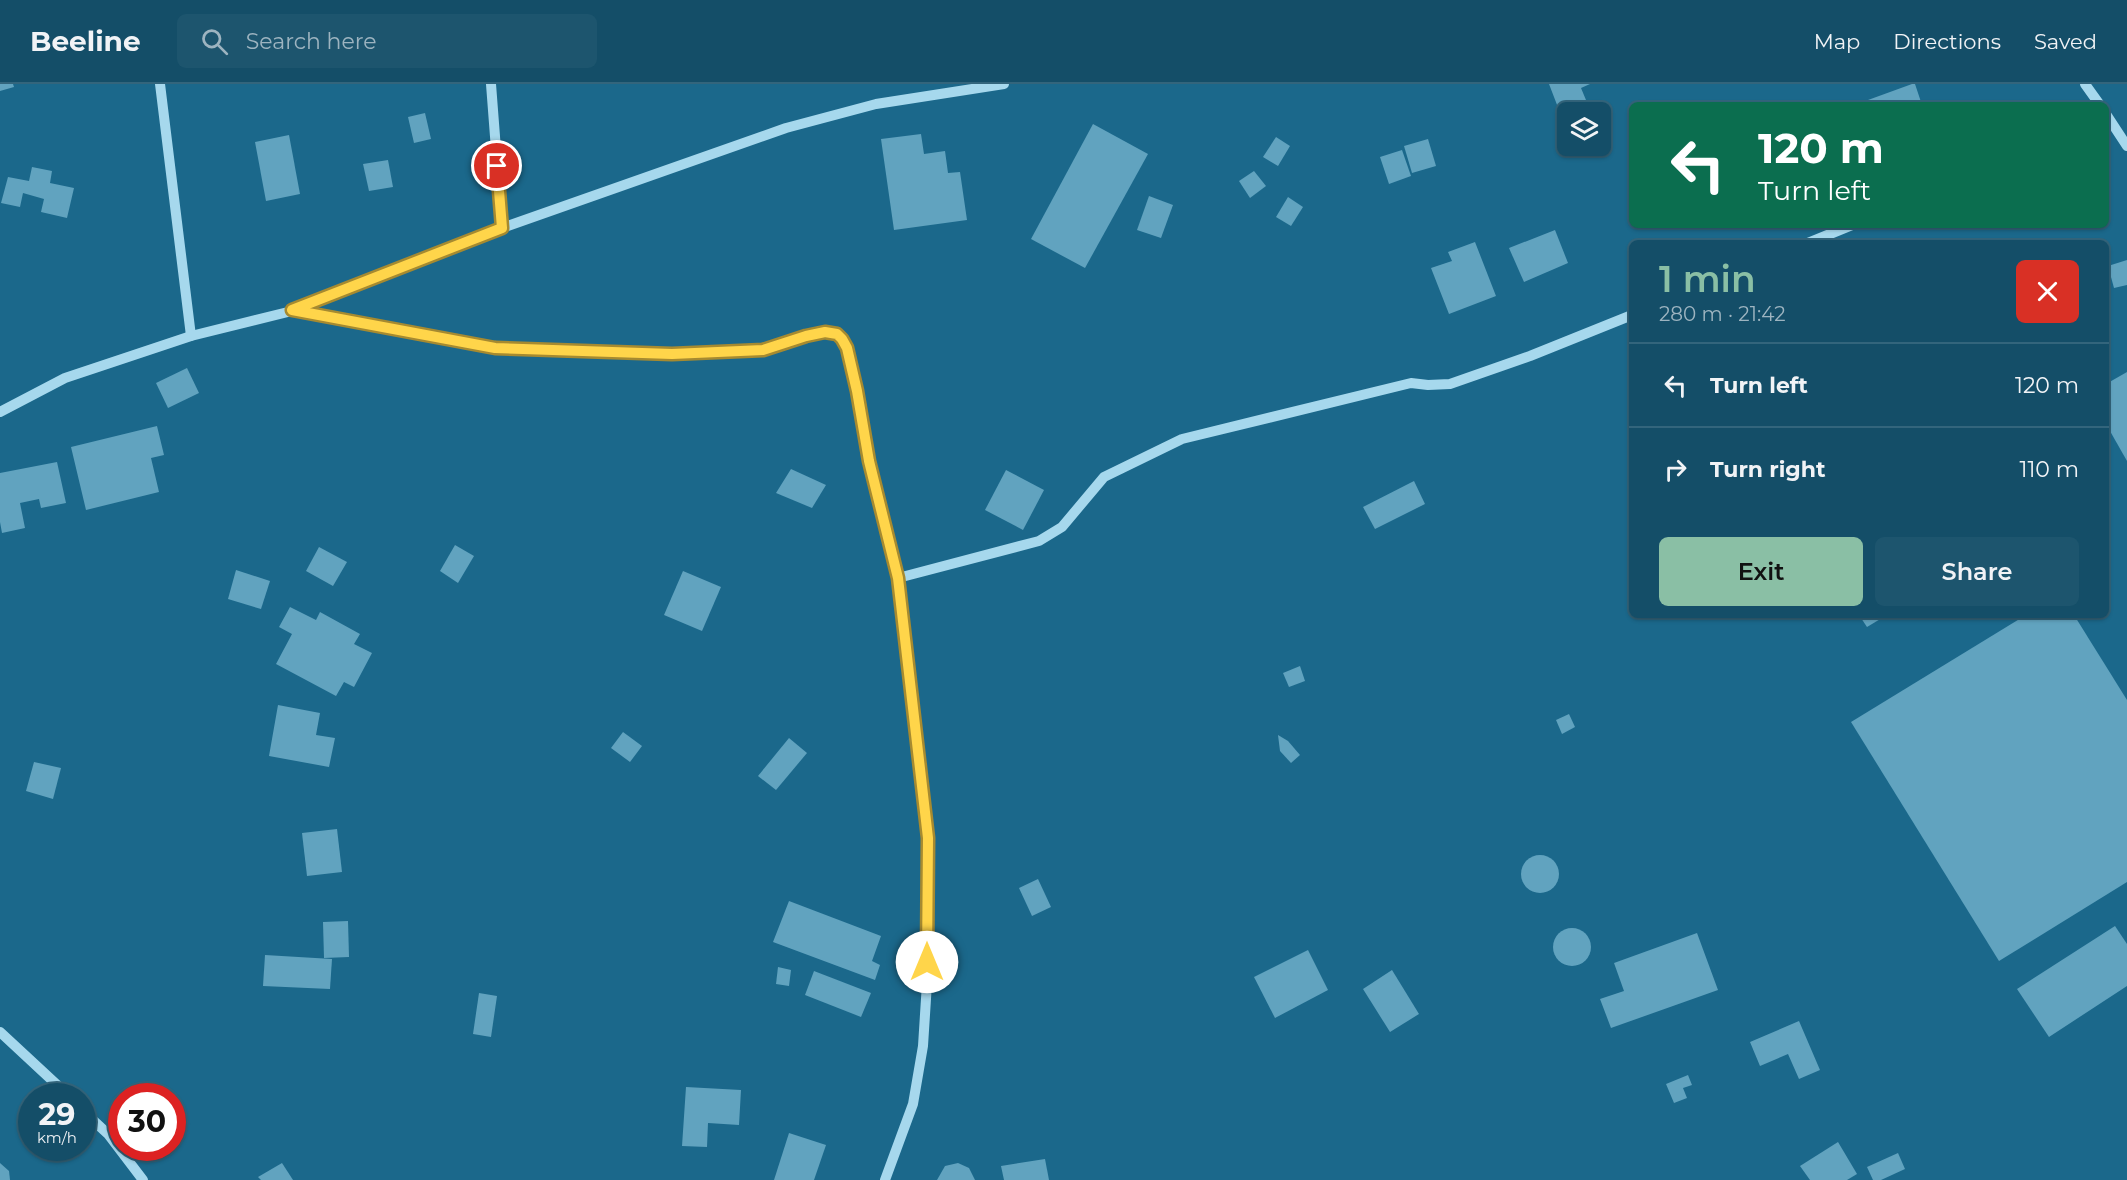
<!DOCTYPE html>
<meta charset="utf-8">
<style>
:root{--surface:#144e68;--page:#1d556e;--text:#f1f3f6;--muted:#9db4c0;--line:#33657c;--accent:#8abfa5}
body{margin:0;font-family:Montserrat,sans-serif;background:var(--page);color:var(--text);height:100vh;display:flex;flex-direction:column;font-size:22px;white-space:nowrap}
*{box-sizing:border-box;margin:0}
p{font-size:20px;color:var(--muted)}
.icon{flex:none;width:33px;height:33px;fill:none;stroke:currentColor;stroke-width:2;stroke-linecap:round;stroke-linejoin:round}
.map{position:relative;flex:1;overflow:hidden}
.drawer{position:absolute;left:1629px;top:156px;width:480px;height:378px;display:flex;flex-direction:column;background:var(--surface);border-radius:9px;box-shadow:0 2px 4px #0004,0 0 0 2px var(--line)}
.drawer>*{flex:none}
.top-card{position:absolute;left:1629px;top:18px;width:480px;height:126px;border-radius:9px;box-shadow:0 2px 4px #0004,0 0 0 2px var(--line);background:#0b6e4f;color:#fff;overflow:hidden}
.controls{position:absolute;left:1557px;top:18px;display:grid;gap:12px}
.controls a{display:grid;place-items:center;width:54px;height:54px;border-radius:9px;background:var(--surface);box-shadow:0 2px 4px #0004,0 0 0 2px var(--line);font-size:30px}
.speed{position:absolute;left:18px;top:999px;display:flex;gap:12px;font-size:30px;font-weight:700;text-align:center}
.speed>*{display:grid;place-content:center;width:78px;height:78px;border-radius:50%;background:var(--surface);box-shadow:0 2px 4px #0004,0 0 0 2px var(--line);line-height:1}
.speed small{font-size:15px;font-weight:400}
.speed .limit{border:9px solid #d22;background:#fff;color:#111}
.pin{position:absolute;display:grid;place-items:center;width:51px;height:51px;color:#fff;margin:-26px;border:3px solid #fff;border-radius:50%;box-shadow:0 2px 6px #0007}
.me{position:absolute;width:66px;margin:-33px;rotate:0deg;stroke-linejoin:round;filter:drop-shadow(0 0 4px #0008)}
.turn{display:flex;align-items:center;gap:21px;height:126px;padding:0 30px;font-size:27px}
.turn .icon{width:78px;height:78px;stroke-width:2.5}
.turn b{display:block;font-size:42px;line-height:51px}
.round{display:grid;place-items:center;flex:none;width:63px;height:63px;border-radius:9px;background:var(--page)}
.summary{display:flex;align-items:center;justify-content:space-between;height:102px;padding:0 30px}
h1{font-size:36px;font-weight:600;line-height:45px;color:var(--accent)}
.cta{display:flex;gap:12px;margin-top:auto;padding:12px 30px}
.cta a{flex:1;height:69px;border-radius:9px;background:var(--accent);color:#111;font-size:24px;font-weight:600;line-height:69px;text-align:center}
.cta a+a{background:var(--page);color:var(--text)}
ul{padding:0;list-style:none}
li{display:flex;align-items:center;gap:18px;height:84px;padding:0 30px;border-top:2px solid var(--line)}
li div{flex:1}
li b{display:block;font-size:22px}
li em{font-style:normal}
header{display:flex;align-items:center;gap:36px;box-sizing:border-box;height:84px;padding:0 30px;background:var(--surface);border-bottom:2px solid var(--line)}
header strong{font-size:28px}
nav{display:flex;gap:33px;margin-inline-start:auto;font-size:21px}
.search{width:420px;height:54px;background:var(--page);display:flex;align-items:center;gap:15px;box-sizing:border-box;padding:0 21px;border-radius:9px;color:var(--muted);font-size:22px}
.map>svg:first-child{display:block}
.building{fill:#61a3bf}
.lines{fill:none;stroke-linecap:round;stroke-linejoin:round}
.minor{stroke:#a6d8ed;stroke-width:10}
.route-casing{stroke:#a68a30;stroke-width:15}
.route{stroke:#ffd54a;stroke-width:10}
</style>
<header>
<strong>Beeline</strong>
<div class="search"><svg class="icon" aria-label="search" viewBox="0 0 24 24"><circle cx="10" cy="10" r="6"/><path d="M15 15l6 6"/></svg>Search here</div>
<nav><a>Map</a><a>Directions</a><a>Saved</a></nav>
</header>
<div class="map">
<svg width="2127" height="1096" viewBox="0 0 2127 1096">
<rect width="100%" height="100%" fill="#1b688b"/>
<g class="building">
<polygon points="0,0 13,0 14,3 0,7"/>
<polygon points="1549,0 1590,0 1581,4 1586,16 1559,26"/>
<polygon points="1912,0 1915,0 1922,21 1870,21 1868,16"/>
<polygon points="425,29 431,55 414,59 408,33"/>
<polygon points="1093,40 1148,70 1085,184 1031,155"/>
<polygon points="921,50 924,70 945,67 948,89 960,88 967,136 894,146 881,55"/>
<polygon points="289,51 300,110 266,117 255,58"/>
<polygon points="1276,53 1290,62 1278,82 1263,73"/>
<polygon points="1428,55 1436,82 1412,89 1404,62"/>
<polygon points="1402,66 1411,92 1389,100 1380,73"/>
<polygon points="388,76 393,103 369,107 363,80"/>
<polygon points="32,83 52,87 50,99 74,104 67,134 41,128 44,115 23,109 20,123 1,119 8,93 29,97"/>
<polygon points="1254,87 1266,102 1250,114 1239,97"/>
<polygon points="1149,112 1173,121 1161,154 1137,146"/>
<polygon points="1288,113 1303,123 1291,142 1276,133"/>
<polygon points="1555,146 1568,179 1524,198 1509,164"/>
<polygon points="1475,158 1496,212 1449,230 1431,184 1452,177 1448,168"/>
<polygon points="2127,176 2127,201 2114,204 2108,182"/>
<polygon points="187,284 199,309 168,324 156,299"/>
<polygon points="2127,288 2127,377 2106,340 2106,300"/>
<polygon points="157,342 164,371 151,374 159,408 86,426 71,363"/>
<polygon points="57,378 66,419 41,424 39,415 20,419 25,444 2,449 0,438 0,389"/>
<polygon points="791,385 826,401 812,424 776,409"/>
<polygon points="1006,386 1044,406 1023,446 985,426"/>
<polygon points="1414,397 1425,420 1375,445 1363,423"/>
<polygon points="455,461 474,472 458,499 440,487"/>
<polygon points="319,463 347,478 333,502 306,487"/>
<polygon points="236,486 270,497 261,525 228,515"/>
<polygon points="683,487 721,503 702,547 664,531"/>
<polygon points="290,523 316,536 320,528 360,550 354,560 372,569 354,603 344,598 336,612 276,580 292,550 279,543"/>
<polygon points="1859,531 1887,531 1867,543"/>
<polygon points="2026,531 2074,531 2127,616 2127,798 1999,877 1851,638"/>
<polygon points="1300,582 1305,597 1289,603 1283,589"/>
<polygon points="278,621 320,629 316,651 335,654 329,683 269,672"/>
<polygon points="1569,630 1575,643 1562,650 1556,636"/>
<polygon points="623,648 642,662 630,678 611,664"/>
<polygon points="1278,651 1288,657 1300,671 1291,679 1280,667"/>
<polygon points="789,654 807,669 776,706 758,692"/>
<polygon points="34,678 61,684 53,715 26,707"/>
<polygon points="337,745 342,788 307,792 302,749"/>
<circle cx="1540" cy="790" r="19"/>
<polygon points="1038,795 1051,823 1032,832 1019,804"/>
<polygon points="789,817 881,852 872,877 880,881 875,896 773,858"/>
<polygon points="348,837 349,873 324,874 323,838"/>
<polygon points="2115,842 2127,860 2127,902 2049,953 2017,905"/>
<circle cx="1572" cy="863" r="19"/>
<polygon points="1697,849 1718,906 1611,944 1600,915 1624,907 1614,879"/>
<polygon points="1308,866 1328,906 1275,934 1254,893"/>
<polygon points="265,871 332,875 330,905 263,902"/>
<polygon points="778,883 791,886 789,902 776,900"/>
<polygon points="1392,886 1419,930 1390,948 1363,905"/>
<polygon points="814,887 871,909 861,933 805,911"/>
<polygon points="479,909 497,912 491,953 473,950"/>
<polygon points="1799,937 1820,986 1799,995 1788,970 1760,982 1750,958"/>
<polygon points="1688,991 1692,1001 1683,1004 1687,1014 1674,1019 1666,1000"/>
<polygon points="686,1003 741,1006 739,1041 708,1039 707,1063 682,1062"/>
<polygon points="789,1049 826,1061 814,1096 774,1096"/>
<polygon points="1838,1058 1857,1090 1847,1096 1810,1096 1800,1082"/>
<polygon points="1898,1069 1905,1085 1881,1096 1873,1096 1867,1083"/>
<polygon points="1045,1075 1049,1096 1004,1096 1001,1082"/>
<polygon points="0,1079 9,1087 10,1096 0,1096"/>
<polygon points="282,1079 293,1096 261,1096 258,1093"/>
<polygon points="958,1079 969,1084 975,1096 937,1096 945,1082"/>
</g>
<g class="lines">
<g class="minor">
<polyline points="160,0 191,252"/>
<polyline points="491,0 502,144"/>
<polyline points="2085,0 2100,21"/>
<polyline points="2106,30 2127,62"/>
<polyline points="1808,159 1852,141"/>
<polyline points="292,227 496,264 672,270 763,266 806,252 825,248 837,250 842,255 847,264 857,307 869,377 898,494 928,754 927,899 923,962 913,1020 885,1096"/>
<polyline points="0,328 65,294 191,252 292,227 502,144 786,44 876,20 1004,0"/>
<polyline points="898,494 1039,457 1062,443 1104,393 1182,355 1411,299 1428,301 1450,300 1530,272 1632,231"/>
<polyline points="0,948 69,1012"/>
<polyline points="82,1026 108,1050 143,1096"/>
</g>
</g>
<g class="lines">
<g class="route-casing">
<polyline id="route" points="497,82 502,144 292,226 495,264 672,270 763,266 806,252 825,248 837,250 842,255 847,264 857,307 869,377 898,494 928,754 927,878"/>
</g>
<use href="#route" class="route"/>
</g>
</svg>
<div class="controls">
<a><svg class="icon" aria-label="layers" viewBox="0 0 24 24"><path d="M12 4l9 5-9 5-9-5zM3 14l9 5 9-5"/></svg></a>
</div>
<div class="speed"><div>29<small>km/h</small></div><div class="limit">30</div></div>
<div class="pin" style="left:497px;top:82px;background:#d93025"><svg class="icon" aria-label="arrive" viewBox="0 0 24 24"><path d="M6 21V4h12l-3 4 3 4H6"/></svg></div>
<svg class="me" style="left:927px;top:878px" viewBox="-20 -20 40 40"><circle r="19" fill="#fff"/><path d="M0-13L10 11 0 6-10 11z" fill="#ffd54a"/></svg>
<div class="top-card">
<div class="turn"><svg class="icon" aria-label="left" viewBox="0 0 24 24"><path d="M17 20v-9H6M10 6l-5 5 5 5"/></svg><div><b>120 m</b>Turn left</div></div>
</div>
<section class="drawer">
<div class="summary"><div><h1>1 min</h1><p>280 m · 21:42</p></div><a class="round" style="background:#d93025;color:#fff"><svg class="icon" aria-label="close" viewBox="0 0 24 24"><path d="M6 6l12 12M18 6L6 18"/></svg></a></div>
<ul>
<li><svg class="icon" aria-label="left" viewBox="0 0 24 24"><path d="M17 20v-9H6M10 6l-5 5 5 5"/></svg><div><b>Turn left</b></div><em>120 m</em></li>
<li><svg class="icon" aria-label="right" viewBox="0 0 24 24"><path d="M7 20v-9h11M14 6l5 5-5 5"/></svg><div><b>Turn right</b></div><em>110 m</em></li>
</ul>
<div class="cta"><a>Exit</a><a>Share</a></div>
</section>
</div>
